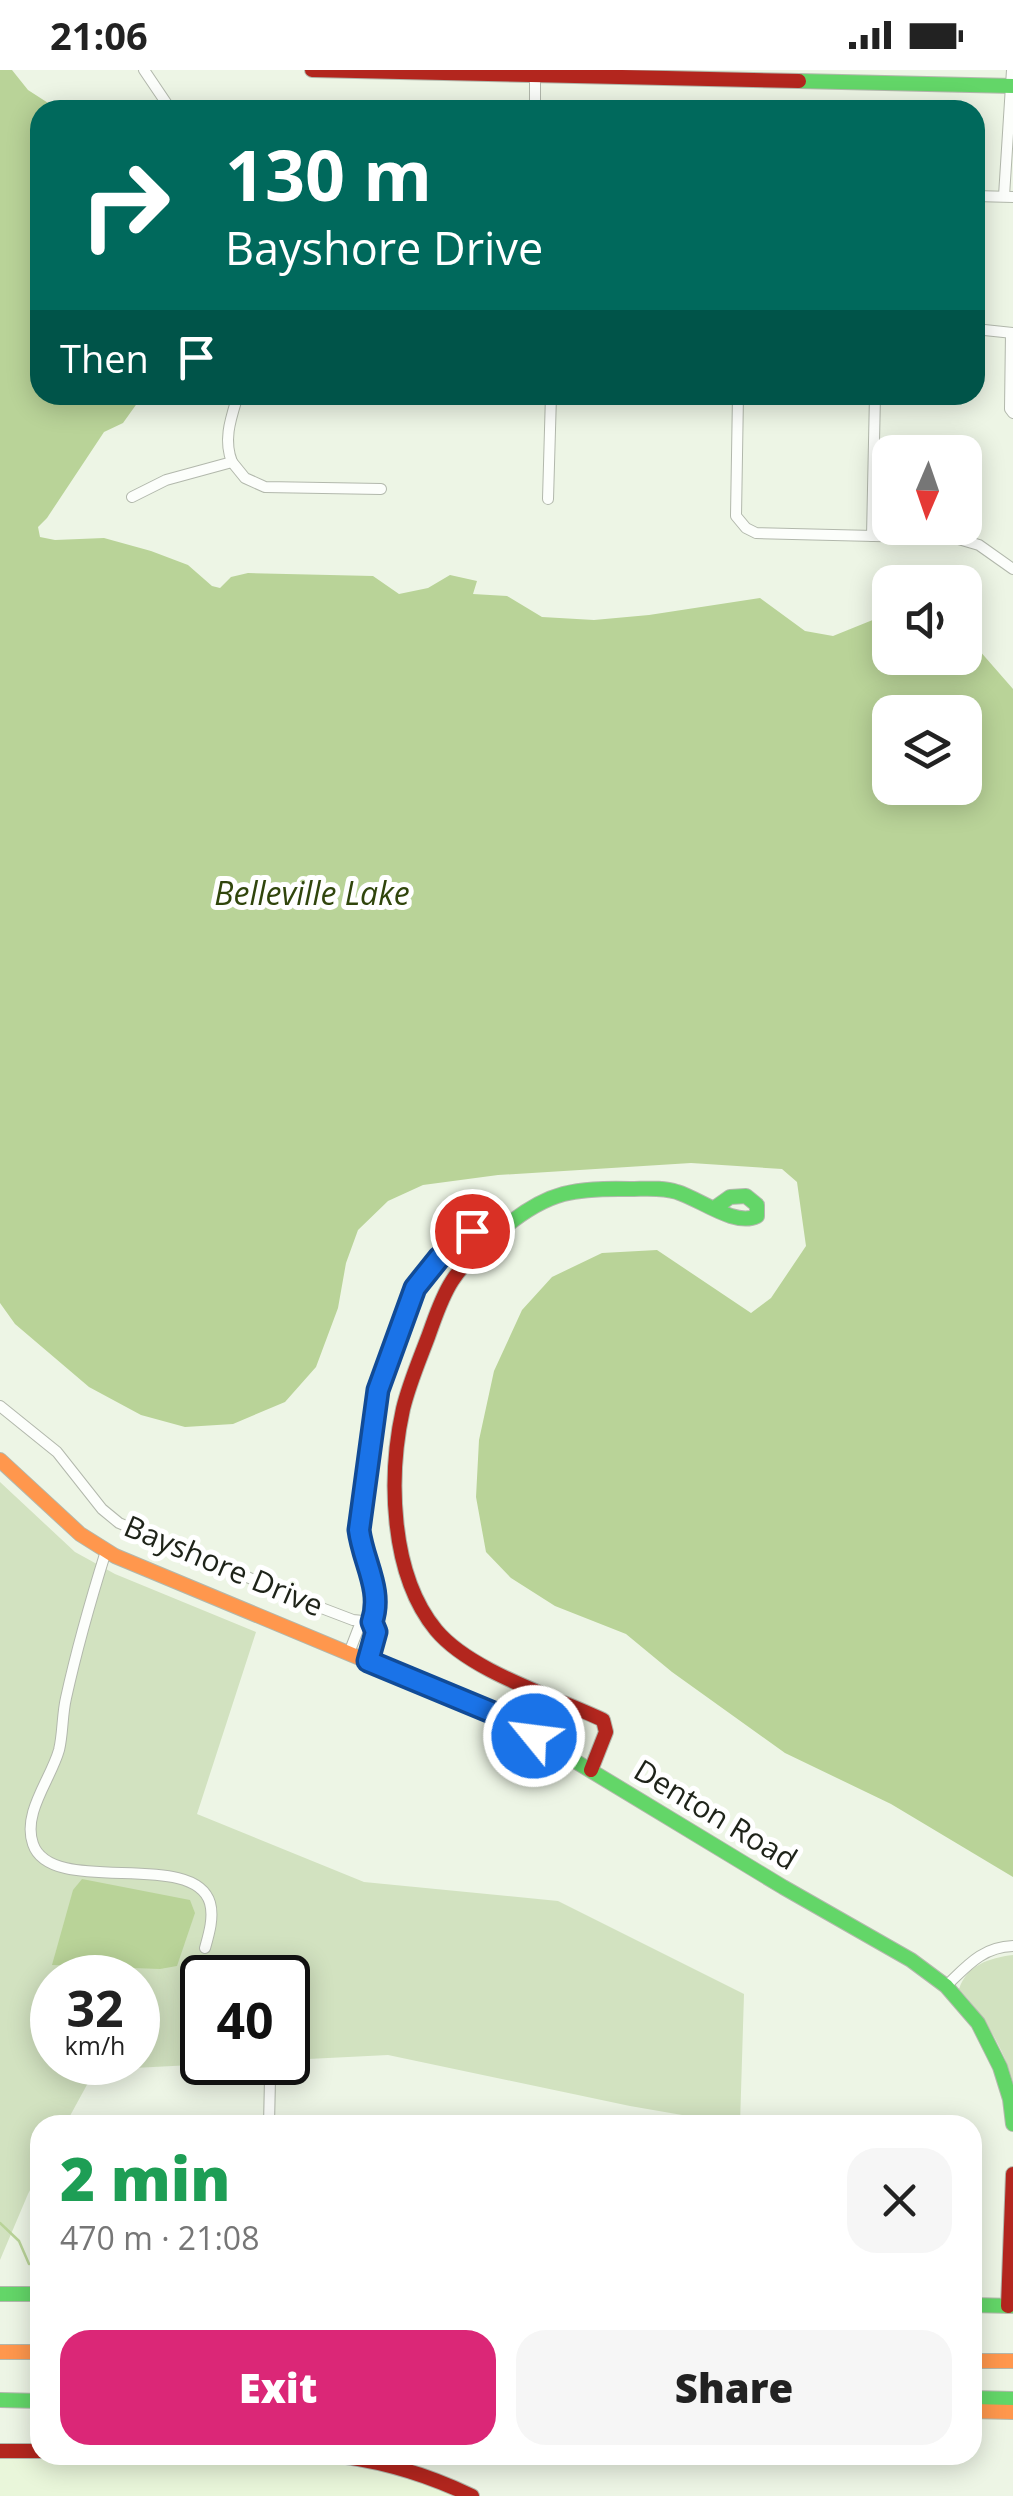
<!DOCTYPE html>
<meta charset="utf-8">
<style>
:root{--surface:#fff;--page:#f6f6f6;--text:#222;--muted:#767676;--accent:#db2777}
body{margin:0;font-family:"Open Sans",sans-serif;background:var(--page);color:var(--text);height:100vh;display:flex;flex-direction:column;font-size:38px;white-space:nowrap}
*{box-sizing:border-box;margin:0}
p{font-size:32px;color:var(--muted)}
.icon{flex:none;width:55px;height:55px;fill:none;stroke:currentColor;stroke-width:2;stroke-linecap:round;stroke-linejoin:round}
.map{position:relative;flex:1;overflow:hidden}
.sheet{position:absolute;left:30px;top:2045px;width:952px;height:350px;display:flex;flex-direction:column;background:var(--surface);border-radius:30px;box-shadow:0 5px 25px #0003}
.sheet>*{flex:none}
.banner{position:absolute;left:30px;top:30px;width:955px;height:305px;border-radius:30px;box-shadow:0 5px 25px #0003;background:#00695c;color:#fff;overflow:hidden}
.needle{width:65px;rotate:182deg}
.controls{position:absolute;left:872px;top:365px;display:grid;gap:20px}
.controls a{display:grid;place-items:center;width:110px;height:110px;border-radius:20px;background:var(--surface);box-shadow:0 5px 25px #0003;font-size:50px}
.speed{position:absolute;left:30px;top:1885px;display:flex;gap:20px;font-size:50px;font-weight:700;text-align:center}
.speed>*{display:grid;place-content:center;width:130px;height:130px;border-radius:50%;background:var(--surface);box-shadow:0 5px 25px #0003;line-height:1}
.speed small{font-size:25px;font-weight:400}
.speed .limit{border:5px solid #111;border-radius:15px;background:#fff;color:#111}
.pin{position:absolute;display:grid;place-items:center;width:85px;height:85px;color:#fff;margin:-42px;border:5px solid #fff;border-radius:50%;box-shadow:0 2px 10px #0007}
.me{position:absolute;width:110px;margin:-55px;rotate:299deg;stroke-linejoin:round;filter:drop-shadow(0 0 8px #0008)}
.turn{display:flex;align-items:center;gap:35px;height:210px;padding:0 30px;font-size:45px}
.turn .icon{width:130px;height:130px;stroke-width:2.5}
.turn b{display:block;font-size:70px;line-height:85px}
.then{display:flex;align-items:center;height:95px;padding:0 30px;background:#0003;gap:20px;font-size:38px}
.round{display:grid;place-items:center;flex:none;width:105px;height:105px;border-radius:30px;background:var(--page)}
.summary{display:flex;align-items:center;justify-content:space-between;height:170px;padding:0 30px}
h1{font-size:60px;font-weight:800;line-height:75px;color:#1e9e55}
.button{display:flex;gap:20px;margin-top:auto;padding:20px 30px}
.button a{flex:1;height:115px;border-radius:30px;background:var(--accent);color:#fff;font-size:40px;font-weight:800;line-height:115px;text-align:center}
.button a+a{background:var(--page);color:var(--text)}
.status{display:flex;justify-content:space-between;align-items:center;height:70px;padding:0 50px;background:var(--surface);direction:ltr}
.status svg{height:28px;fill:currentColor}
.map>svg:first-child{display:block}
.built{fill:#e9f6da}
.green{fill:#d2e2c0;fill-rule:evenodd}
.water{fill:#b9d398;fill-rule:evenodd}
.lines{fill:none;stroke-linecap:round;stroke-linejoin:round}
.stream{stroke:#b9d398;stroke-width:2.5}
.street-casing{stroke:#b2b8ac;stroke-width:12}
.fast-casing{stroke:#b2b8ac;stroke-width:16}
.slow-casing{stroke:#b2b8ac;stroke-width:16}
.jam-casing{stroke:#b2b8ac;stroke-width:16}
.street{stroke:#fcfefb;stroke-width:10}
.fast{stroke:#63d668;stroke-width:14}
.slow{stroke:#ff974d;stroke-width:14}
.jam{stroke:#b3261e;stroke-width:14}
.route-casing{stroke:#114b97;stroke-width:25}
.route{stroke:#1a73e8;stroke-width:18}
.labels{text-anchor:middle;dominant-baseline:central;stroke-width:10;stroke-linejoin:round;paint-order:stroke}
.street-label{font-size:30px;fill:#1e2319;stroke:#fff}
.water-label{font-size:32px;font-style:italic;fill:#30450c;stroke:#fff}
</style>
<div class="status"><b>21:06</b><svg viewBox="0 0 49 12"><path d="M0 12V9h3v3zM5 12V6h3v6zM10 12V3h3v9zM15 12V0h3v12zM26 1h20v11H26zM47 4h2v5h-2z"/></svg></div>
<div class="map">
<svg width="1013" height="2426" viewBox="0 0 1013 2426">
<rect width="100%" height="100%" fill="#edf5e5"/>
<polygon class="built" points="0,2389 328,2393 389,2403 458,2426 0,2426"/>
<g class="green">
<path d="M0 1412 75 1482 115 1504 256 1562 197 1744 364 1812 558 1831 744 1924 740 2055 630 2036 388 1985 288 1990V1908H202V1992L231 1993 95 2000 65 2055H40V2101L28 2124 0 2190ZM52 1908H138V1992H52Z"/>
<path d="M1013 1885V2012C1004 1979 983 1944 959 1919 967 1895 989 1888 1013 1885Z"/>
</g>
<g class="water">
<path d="M0 0H12L28 20 59 40H40V325H143L123 353 104 362 47 448 38 457 40 467 55 470 104 468 151 481 188 495 212 516 220 518 231 507 248 503 373 506 399 524 428 518 450 505 477 511 473 524 507 526 542 547 594 550 649 545 760 528 805 561 833 566 890 543V588H965V564L1013 619V1807L891 1734 785 1683 672 1602 626 1564 555 1536 511 1508 486 1482 476 1427 479 1370 494 1301 522 1240 552 1207 602 1183 657 1180 751 1243 771 1228 806 1176 797 1112 782 1099 691 1093 498 1105 423 1115 388 1131 358 1160 346 1193 338 1238 316 1297 285 1332 233 1354 185 1357 141 1345 89 1317 15 1254 0 1233ZM890 642H965V718H890Z"/>
<polygon points="82,1809 190,1830 195,1843 177,1896 160,1899 52,1895 73,1820"/>
</g>
<g class="lines">
<polyline class="stream" points="0,2153 19,2171 29,2194"/>
<g class="street-casing">
<g id="street">
<polyline points="144,0 171,40"/>
<polyline points="535,40 535,5"/>
<polyline points="975,126 1013,127"/>
<polyline points="1004,126 1012,0"/>
<polyline points="975,259 1013,263"/>
<polyline points="1011,263 1010,339 1013,343"/>
<polyline points="738,325 736,446 746,458 756,463 955,468 979,475 1013,499"/>
<path d="M232 392C223 369 231 348 238 325"/>
<polyline points="132,427 166,410 232,392 245,408 265,417 381,419"/>
<polyline points="548,429 551,325"/>
<polyline points="872,466 875,325"/>
<polyline points="0,1336 57,1382 102,1439 119,1453 311,1534 353,1550 372,1552"/>
<path d="M106 1481C91 1529 77 1578 66 1628 62 1645 63 1664 59 1680 51 1709 22 1743 33 1774 51 1828 194 1778 210 1833 214 1847 209 1864 205 1878"/>
<polyline points="349,1583 359,1557 371,1553"/>
<path d="M368 1591 377 1562 372 1552C382 1520 363 1493 359 1460L378 1320 415 1218 439 1188 461 1172 473 1161 486 1140"/>
<path d="M946 1916C967 1896 982 1877 1013 1876"/>
<polyline points="269,2055 270,2008"/>
</g>
</g>
<g class="fast-casing">
<g id="fast">
<polyline points="799,11 1013,16"/>
<path d="M506 1156C549 1121 575 1118 630 1119 645 1119 662 1117 677 1122 700 1129 735 1157 757 1146V1135L746 1126 730 1127 716 1137"/>
<polyline points="545,1673 783,1817 911,1890 946,1916 978,1953 1000,1997 1010,2029 1013,2054"/>
<polyline points="0,2224 40,2224"/>
<polyline points="972,2235 1013,2236"/>
<polyline points="972,2328 1013,2329"/>
<polyline points="0,2330 40,2331"/>
</g>
</g>
<g class="slow-casing">
<g id="slow">
<polyline points="0,1390 80,1464 115,1486 506,1649 545,1673"/>
<polyline points="0,2282 40,2282"/>
<polyline points="972,2291 1013,2291"/>
<polyline points="972,2341 1013,2342"/>
</g>
</g>
<g class="jam-casing">
<g id="jam">
<polyline points="312,0 799,11"/>
<path d="M506 1156C487 1173 466 1189 452 1211 441 1228 435 1248 428 1267 419 1291 409 1314 403 1339 388 1407 390 1504 436 1560 471 1602 553 1626 603 1650L606 1662 591 1700"/>
<polyline points="1008,2236 1013,2104"/>
<polyline points="0,2381 40,2381"/>
<path d="M329 2385C380 2390 426 2404 472 2426"/>
</g>
</g>
<use href="#street" class="street"/>
<use href="#fast" class="fast"/>
<use href="#slow" class="slow"/>
<use href="#jam" class="jam"/>
</g>
<g class="lines">
<g class="route-casing">
<path id="route" d="M472 1161 461 1172 439 1188 415 1218 378 1320 359 1460C363 1492 383 1520 372 1552L376 1562 368 1591 491 1642 534 1666"/>
</g>
<use href="#route" class="route"/>
</g>
<g class="labels">
<g class="street-label">
<text transform="translate(224 1495) rotate(23)">Bayshore Drive</text>
<text transform="translate(716 1744) rotate(31)">Denton Road</text>
</g>
<g class="water-label">
<text x="312" y="822">Belleville Lake</text>
</g>
</g>
</svg>
<div class="controls">
<a><svg class="needle" viewBox="-14 -14 28 28"><path d="M0-13l5 13h-10z" fill="#e53935"/><path d="M0 13l5-13h-10z" fill="#767676"/></svg></a>
<a><svg class="icon" aria-label="sound" viewBox="0 0 24 24"><path d="M4 9h4l5-4v14l-5-4H4zM17 9q2 3 0 6"/></svg></a>
<a><svg class="icon" aria-label="layers" viewBox="0 0 24 24"><path d="M12 4l9 5-9 5-9-5zM3 14l9 5 9-5"/></svg></a>
</div>
<div class="speed"><div>32<small>km/h</small></div><div class="limit">40</div></div>
<div class="pin" style="left:472px;top:1161px;background:#d93025"><svg class="icon" aria-label="arrive" viewBox="0 0 24 24"><path d="M6 21V4h12l-3 4 3 4H6"/></svg></div>
<svg class="me" style="left:534px;top:1666px" viewBox="-20 -20 40 40"><circle r="17" fill="#1a73e8" stroke="#fff" stroke-width="3"/><path d="M0-11L8 9 0 5-8 9z" fill="#fff"/></svg>
<div class="banner">
<div class="turn"><svg class="icon" aria-label="right" viewBox="0 0 24 24"><path d="M7 20v-9h11M14 6l5 5-5 5"/></svg><div><b>130 m</b>Bayshore Drive</div></div>
<div class="then">Then<svg class="icon" aria-label="arrive" viewBox="0 0 24 24"><path d="M6 21V4h12l-3 4 3 4H6"/></svg></div>
</div>
<section class="sheet">
<div class="summary"><div><h1>2 min</h1><p>470 m · 21:08</p></div><a class="round"><svg class="icon" aria-label="close" viewBox="0 0 24 24"><path d="M6 6l12 12M18 6L6 18"/></svg></a></div>
<div class="button"><a>Exit</a><a>Share</a></div>
</section>
</div>
